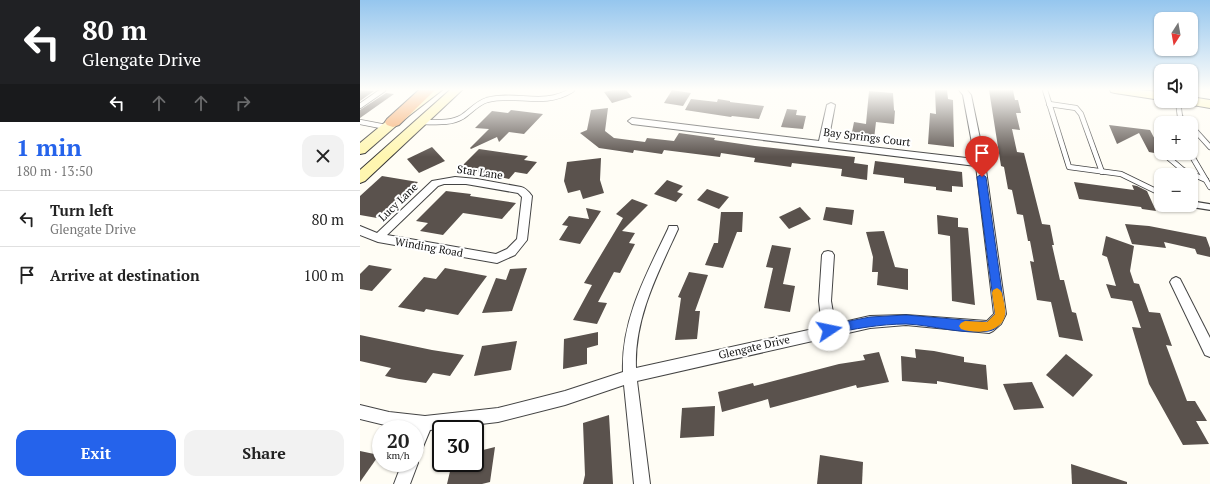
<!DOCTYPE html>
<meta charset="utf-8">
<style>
:root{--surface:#fff;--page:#f2f2f2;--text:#222;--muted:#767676;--line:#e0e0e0;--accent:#2563eb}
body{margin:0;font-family:"PT Serif",serif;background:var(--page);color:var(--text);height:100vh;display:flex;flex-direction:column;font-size:15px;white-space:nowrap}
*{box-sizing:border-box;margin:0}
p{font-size:13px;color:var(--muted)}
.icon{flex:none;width:22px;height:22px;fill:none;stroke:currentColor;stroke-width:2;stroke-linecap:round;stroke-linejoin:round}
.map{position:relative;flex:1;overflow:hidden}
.drawer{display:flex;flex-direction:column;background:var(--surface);width:360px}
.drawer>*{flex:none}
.top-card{background:#202124;color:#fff;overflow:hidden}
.needle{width:26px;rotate:191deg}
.controls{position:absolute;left:794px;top:12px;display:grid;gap:8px}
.controls a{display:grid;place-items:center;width:44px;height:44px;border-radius:8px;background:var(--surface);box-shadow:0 1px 3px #0004;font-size:20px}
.speed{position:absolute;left:12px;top:420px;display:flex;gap:8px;font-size:20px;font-weight:700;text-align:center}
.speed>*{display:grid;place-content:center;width:52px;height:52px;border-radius:50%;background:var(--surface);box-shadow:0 1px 3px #0004;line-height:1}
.speed small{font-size:10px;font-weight:400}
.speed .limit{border:2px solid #111;border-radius:6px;background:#fff;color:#111}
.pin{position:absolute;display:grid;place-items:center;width:34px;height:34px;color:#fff;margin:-41px -17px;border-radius:50% 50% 50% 0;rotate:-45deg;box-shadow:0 0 4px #0007}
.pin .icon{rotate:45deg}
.me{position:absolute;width:44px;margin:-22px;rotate:79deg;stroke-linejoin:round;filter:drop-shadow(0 0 3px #0008)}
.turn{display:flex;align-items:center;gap:14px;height:84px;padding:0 16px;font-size:18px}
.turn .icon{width:52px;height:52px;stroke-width:2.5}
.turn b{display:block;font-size:28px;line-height:34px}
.lanes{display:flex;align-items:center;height:38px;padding:0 16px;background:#0003;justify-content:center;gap:20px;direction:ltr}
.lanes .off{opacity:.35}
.round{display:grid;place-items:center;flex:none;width:42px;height:42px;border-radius:12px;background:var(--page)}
.summary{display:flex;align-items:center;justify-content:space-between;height:68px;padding:0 16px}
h1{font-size:24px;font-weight:800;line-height:30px;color:var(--accent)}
.button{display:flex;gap:8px;margin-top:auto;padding:8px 16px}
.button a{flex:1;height:46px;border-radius:12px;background:var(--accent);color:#fff;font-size:16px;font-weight:800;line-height:46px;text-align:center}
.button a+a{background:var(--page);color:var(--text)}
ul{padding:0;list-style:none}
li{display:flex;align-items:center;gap:12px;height:56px;padding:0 16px;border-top:1px solid var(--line)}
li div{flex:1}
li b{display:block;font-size:15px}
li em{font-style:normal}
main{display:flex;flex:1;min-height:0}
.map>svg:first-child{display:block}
.building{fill:#5a524d}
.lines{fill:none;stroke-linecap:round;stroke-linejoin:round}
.service-far1-casing{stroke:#444;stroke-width:6}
.service-casing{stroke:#444;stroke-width:8}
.minor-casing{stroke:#444;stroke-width:2}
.secondary-casing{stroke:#333;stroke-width:2}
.motorway-casing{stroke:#222;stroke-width:2}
.service-far1{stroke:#fff;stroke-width:4.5}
.service{stroke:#fff;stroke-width:5.5}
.minor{fill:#fff;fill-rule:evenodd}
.secondary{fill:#fff6b0;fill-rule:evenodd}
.motorway{fill:#f5a25d;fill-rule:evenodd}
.route{fill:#2563eb;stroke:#184099}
.slow{fill:#f59e0b}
.labels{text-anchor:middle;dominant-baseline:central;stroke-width:4;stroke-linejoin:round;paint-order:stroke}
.street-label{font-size:11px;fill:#111;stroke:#fff}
</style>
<main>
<section class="drawer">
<div class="top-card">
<div class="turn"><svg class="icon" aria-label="left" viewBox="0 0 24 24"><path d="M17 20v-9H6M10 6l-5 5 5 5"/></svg><div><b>80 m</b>Glengate Drive</div></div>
<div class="lanes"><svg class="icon" aria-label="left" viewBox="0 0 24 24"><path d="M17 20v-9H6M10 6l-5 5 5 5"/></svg><svg class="icon off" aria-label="ahead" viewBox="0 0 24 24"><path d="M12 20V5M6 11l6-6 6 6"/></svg><svg class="icon off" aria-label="ahead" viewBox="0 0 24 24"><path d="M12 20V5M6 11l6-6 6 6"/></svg><svg class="icon off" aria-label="right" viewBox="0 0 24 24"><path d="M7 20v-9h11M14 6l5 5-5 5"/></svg></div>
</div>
<div class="summary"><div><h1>1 min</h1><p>180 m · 13:50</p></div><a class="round"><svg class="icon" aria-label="close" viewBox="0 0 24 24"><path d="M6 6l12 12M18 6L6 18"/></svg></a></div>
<ul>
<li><svg class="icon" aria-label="left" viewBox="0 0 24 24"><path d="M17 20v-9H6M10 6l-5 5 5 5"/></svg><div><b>Turn left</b><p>Glengate Drive</p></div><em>80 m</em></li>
<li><svg class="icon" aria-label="arrive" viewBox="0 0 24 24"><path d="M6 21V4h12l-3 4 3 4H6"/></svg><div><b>Arrive at destination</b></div><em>100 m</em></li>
</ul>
<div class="button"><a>Exit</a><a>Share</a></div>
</section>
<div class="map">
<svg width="850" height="484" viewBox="0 0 850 484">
<rect width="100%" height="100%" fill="#fffdf5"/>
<g class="building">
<polygon points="0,90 14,91 0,101"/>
<polygon points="253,90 266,90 272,97 252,103 244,92"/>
<polygon points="312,90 331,93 323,106 304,103"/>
<polygon points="575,90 587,90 588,99 593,100 594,147 568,144 570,113 576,114"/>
<polygon points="629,90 653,90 655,100 658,100 661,113 656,113 660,130 652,129 657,152 664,153 682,224 690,225 694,245 692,245 700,280 704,280 712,312 716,313 723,341 699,337 691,302 677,300 670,261 674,262 670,241 668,241 663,215 657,214 652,190 648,189 644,167 641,166"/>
<polygon points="509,91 533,93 534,110 535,111 534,124 516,122 514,139 491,137 494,122 506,124"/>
<polygon points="26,93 34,94 0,118 0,110"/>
<polygon points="331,99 357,102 358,99 370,101 370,102 404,106 399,119 372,116 371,117 325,110"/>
<polygon points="248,108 245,131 254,138 285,142 287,138 314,141 319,133 355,138 354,140 395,146 495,157 494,163 508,165 507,180 481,176 482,169 432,163 431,167 394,162 395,158 361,153 360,157 304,150 302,154 274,150 273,153 239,148 220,133 227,130 231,110"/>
<polygon points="427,109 437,110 436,115 446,116 443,129 421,127"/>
<polygon points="151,110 183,114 164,134 149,132 139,142 137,137 111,149 110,148 129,129 115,128 132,111 148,113"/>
<polygon points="749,125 790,130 801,151 800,154 789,152 779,133 757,144"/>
<polygon points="72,147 85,161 59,173 47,159"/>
<polygon points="119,149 168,156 164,160 177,162 167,174 155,172 149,179 100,168"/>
<polygon points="241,158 240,180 244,193 223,199 220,190 208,193 204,181 207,162"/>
<polygon points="515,161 602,172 603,187 592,186 592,192 576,190 576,187 544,183 544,178 513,174"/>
<polygon points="22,176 58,182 33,207 30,206 17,218 0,215 0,196"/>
<polygon points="307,180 323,186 317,192 323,194 316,202 294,194"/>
<polygon points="714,182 774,190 772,185 777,186 787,191 796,211 782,209 781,207 719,199"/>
<polygon points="347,189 369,197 359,209 337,200"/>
<polygon points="86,191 111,194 110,196 156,203 142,219 103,213 83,235 60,231 68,223 56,221"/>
<polygon points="272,199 288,205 262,231 275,233 269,243 275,244 260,273 254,272 238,302 247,303 237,324 213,320 232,285 224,283 263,218 256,214"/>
<polygon points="440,207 451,219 429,229 419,217"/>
<polygon points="466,207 494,210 492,225 463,220"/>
<polygon points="226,208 241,211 220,244 199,240 208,226 202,225 209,216 229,219"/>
<polygon points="361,212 383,212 382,232 377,232 363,268 345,265 354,243 358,243"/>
<polygon points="577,215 598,218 598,227 608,228 615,305 592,301 590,236 578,234"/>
<polygon points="765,224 789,226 846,237 850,248 850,257 837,254 835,249 804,242 806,248 772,244"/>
<polygon points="524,231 535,267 548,269 548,290 517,285 518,272 512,272 513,257 506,232"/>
<polygon points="746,236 774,246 770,271 774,283 779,284 789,312 800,313 812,346 806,345 827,401 835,401 847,421 836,421 849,444 823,445 789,384 772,327 781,328 772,301 751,298 746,284 756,286 747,257 742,255"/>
<polygon points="412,245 431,248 423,284 435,286 430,312 404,308 413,268 406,267"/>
<polygon points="9,265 32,269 12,291 0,289 0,274"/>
<polygon points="85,268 127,276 98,315 66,309 64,312 38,307 64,277 76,279"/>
<polygon points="167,268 152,311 122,313 136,278 146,280 150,269"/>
<polygon points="329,272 348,275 335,311 340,311 337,339 315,340 321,298 318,297"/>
<polygon points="238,332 238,345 227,348 227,364 203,369 204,339"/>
<polygon points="0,335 72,350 104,355 90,376 73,373 66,383 39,379 25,376 31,368 0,361"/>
<polygon points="157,341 151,370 114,376 122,346"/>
<polygon points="555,349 574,351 604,357 604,362 626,365 628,390 577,381 577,384 542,381 541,356 556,358"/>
<polygon points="519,352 529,382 497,388 496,385 410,408 408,399 362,412 358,392 393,383 394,386 479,364 505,360 503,355"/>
<polygon points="706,354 733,375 713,397 686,375"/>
<polygon points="672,382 684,408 654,410 643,384"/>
<polygon points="355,406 354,436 320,438 322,408"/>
<polygon points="249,415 253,484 223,484 225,475 223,423"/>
<polygon points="135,447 130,482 122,484 87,484 92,463 115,463 115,452"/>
<polygon points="0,451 19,455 0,482"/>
<polygon points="460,455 503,462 502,484 457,484"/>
<polygon points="711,464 767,482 767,484 712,484"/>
</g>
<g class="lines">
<g class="service-far1-casing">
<g id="service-far1">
<polyline points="685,90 709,167 761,174 800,193"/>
<polyline points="689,104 716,108 721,114 742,172"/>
<polyline points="0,106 23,90"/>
<polyline points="820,117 828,123"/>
<polyline points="0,122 26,127"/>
<path d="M62 122C75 122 90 124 102 117 110 112 117 103 127 100 157 92 183 108 212 90"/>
<polyline points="815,123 820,117 818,101"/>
<polyline points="831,126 850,147"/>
<polyline points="830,153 850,187"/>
<polyline points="804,154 823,170 846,180"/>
</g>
</g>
<g class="service-casing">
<g id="service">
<polyline points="798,192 801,193"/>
<polyline points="831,204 850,207"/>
</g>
</g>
<g class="minor-casing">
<g id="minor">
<path d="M599 90H607L611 95 625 163 646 314 641 324 633 331 629 333 546 325 510 328 277 381 290 484H274L264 385 205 405 138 422 70 430 60 454 55 457V429L29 426 0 419V405L29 412 65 416 138 408 205 391 263 372C261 320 286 275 308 229L309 226H317L318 229C298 273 274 318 276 368L462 327 459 301 462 255 464 252 468 251 472 252 474 255 471 301 475 324 510 316 546 315 627 321 634 314 616 166 272 124 268 121 272 118 459 141 467 105 471 103 475 105 468 142 615 159 603 95Z"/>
<path d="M95 177 117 179 161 187C166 188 169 192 172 196L167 240 155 255 137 263 18 242 0 235V226L17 233 72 181ZM84 184H106L158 193 162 197 157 239 147 249 136 254 27 235 78 186Z"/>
<polygon points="816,277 820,279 850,338 850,357 845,355 810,282 812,279"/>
<polygon points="55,457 58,463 50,484 34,484 42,463 55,463"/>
</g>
</g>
<g class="secondary-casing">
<g id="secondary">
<polygon points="69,90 82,90 37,125 5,153 0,154 0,143 29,119"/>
<polygon points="90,90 102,90 5,181 0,183 0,170"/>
<polygon points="750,90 778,90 801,92 801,100 755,93 751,92"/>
<polygon points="831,97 850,100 850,108 827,104 825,101 831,101"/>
</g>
</g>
<g class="motorway-casing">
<polygon id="motorway" points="59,90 75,90 39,125 33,127 27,125 25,122 27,119"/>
</g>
<use href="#service-far1" class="service-far1"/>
<use href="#service" class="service"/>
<use href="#minor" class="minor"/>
<use href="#secondary" class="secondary"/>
<use href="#motorway" class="motorway"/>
</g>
<linearGradient id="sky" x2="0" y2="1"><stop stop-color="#95c6ee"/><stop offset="0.57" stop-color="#fffefa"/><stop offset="1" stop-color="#fffefa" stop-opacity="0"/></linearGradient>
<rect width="850" height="157" fill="url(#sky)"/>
<path class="route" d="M622 174 626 177 645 314C642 322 637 330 629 331 601 335 573 325 546 324 520 324 494 329 469 334L465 333 464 330 465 326 469 325 510 317 546 315 627 322 635 314 617 177Z"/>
<path class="slow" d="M637 288 640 290 642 293C643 299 646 308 645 315 641 334 615 334 601 329L599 326 601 323 605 321 627 322 635 314 632 293 633 290Z"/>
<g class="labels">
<g class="street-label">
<text transform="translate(507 137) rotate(7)">Bay Springs Court</text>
<text transform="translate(120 172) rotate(8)">Star Lane</text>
<text transform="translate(38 202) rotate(-44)">Lucy Lane</text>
<text transform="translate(69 247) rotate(10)">Winding Road</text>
<text transform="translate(394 347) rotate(-13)">Glengate Drive</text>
</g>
</g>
</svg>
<div class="controls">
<a><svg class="needle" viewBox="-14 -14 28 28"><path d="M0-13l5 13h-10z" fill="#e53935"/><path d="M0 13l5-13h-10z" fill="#767676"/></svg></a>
<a><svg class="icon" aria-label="sound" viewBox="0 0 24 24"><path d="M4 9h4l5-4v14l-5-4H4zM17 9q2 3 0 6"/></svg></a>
<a>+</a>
<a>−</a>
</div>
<div class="speed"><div>20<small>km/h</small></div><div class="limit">30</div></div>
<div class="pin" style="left:622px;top:177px;background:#d93025"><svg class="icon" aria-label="arrive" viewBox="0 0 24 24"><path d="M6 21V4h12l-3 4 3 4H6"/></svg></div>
<svg class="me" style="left:469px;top:330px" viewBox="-20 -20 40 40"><circle r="19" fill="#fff"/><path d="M0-13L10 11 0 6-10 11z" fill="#2563eb"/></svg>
</div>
</main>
